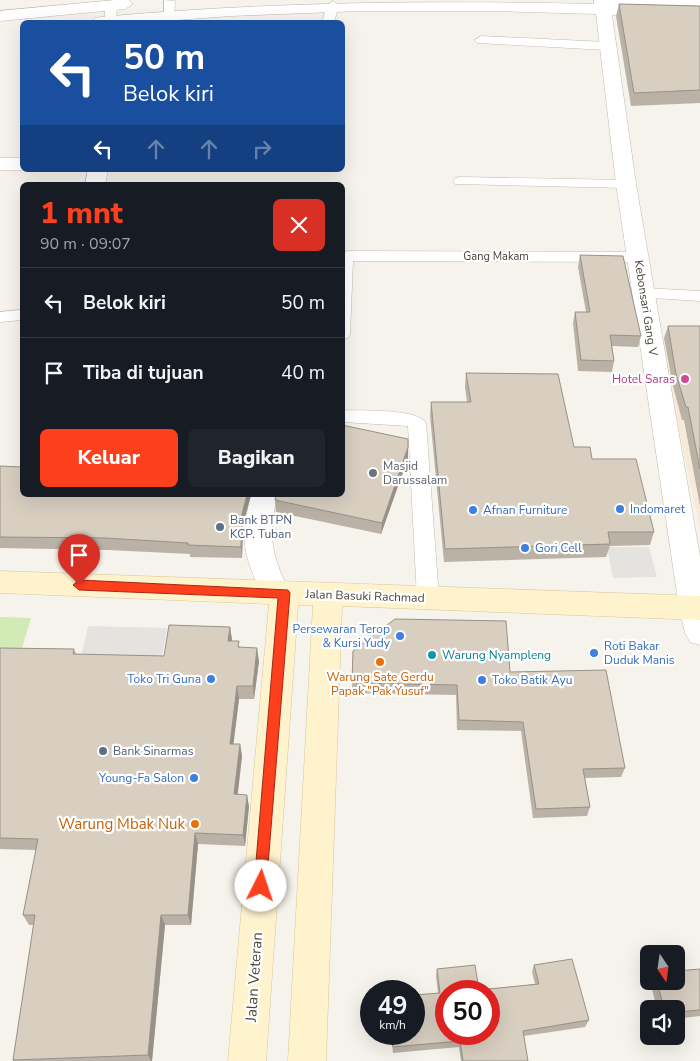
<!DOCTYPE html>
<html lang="id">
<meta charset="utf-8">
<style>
:root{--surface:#171b24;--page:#20242c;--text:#f1f3f6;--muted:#9ea1a6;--line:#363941;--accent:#fc3f1d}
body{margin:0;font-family:"Nunito Sans",sans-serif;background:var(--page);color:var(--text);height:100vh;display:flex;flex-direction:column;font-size:19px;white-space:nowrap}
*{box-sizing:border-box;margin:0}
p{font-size:16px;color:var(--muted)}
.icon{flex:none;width:28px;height:28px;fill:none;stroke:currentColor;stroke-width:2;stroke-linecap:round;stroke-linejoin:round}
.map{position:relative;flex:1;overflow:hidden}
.details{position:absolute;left:20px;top:182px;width:325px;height:315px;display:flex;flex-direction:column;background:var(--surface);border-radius:8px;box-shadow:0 5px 20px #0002}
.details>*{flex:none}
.guide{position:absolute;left:20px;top:20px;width:325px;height:152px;border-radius:8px;box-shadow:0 5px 20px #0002;background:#1a4fa0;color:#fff;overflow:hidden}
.needle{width:32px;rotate:167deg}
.fabs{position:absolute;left:640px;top:945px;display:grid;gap:10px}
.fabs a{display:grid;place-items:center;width:45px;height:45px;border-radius:8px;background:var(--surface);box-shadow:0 5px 20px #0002;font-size:25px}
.speed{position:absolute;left:360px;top:980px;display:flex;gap:10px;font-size:25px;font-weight:700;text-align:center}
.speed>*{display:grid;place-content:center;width:65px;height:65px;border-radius:50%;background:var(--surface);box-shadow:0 5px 20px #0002;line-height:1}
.speed small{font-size:12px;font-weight:400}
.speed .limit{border:8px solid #d22;background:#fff;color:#111}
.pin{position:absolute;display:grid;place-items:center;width:42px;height:42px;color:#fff;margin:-51px -21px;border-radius:50% 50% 50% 0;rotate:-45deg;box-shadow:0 0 5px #0007}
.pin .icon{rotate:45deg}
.me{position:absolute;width:55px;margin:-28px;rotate:4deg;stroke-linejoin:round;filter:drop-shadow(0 0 4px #0008)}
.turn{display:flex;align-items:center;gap:18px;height:105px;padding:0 20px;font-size:22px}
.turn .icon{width:65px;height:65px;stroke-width:2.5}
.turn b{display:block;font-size:35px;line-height:42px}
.lanes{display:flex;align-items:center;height:48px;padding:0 20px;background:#0003;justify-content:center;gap:25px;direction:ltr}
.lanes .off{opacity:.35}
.round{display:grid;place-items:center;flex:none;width:52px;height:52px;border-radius:8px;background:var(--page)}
.head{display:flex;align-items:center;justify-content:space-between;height:85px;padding:0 20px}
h1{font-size:30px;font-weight:800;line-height:38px;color:var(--accent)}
.primary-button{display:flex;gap:10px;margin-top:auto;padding:10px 20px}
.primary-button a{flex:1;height:58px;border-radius:8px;background:var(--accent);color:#fff;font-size:20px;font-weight:800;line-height:58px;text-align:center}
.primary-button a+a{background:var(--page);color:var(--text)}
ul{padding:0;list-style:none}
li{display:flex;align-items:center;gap:15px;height:70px;padding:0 20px;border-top:1px solid var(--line)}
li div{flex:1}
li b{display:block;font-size:19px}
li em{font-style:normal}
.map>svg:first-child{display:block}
.commercial{fill:#f7ead8}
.green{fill:#d2eab5}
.parking{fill:#e5e3e0}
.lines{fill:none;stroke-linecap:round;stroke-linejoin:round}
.lane-casing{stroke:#c2bbae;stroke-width:1}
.street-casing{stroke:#c2bbae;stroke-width:1}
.secondary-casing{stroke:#d6c79b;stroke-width:1}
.lane{fill:#fff;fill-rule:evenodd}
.street{fill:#fff;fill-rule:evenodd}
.secondary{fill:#fff3cd;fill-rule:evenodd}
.wall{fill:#bab2a6}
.shaded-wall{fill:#979187}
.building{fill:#d8cfc1;stroke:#979187;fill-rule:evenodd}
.route{fill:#fc3f1d;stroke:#a42913}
.hotel-dot{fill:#d1479c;stroke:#fff;stroke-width:2}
.worship-dot{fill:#6b7280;stroke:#fff;stroke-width:2}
.shop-dot{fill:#3f7fe0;stroke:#fff;stroke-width:2}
.service-dot{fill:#5c6f8a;stroke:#fff;stroke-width:2}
.culture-dot{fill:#0f9aa8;stroke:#fff;stroke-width:2}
.food-dot{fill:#e8710a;stroke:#fff;stroke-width:2}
.labels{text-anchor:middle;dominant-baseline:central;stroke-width:4.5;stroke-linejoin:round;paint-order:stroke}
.far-street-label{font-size:11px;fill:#4b4439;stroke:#fff}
.street-label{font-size:12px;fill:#4b4439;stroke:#fff}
.hotel-label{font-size:12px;fill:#b23c85;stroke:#fff;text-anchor:end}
.worship-label{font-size:12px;fill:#5b616d;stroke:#fff;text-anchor:start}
.shop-label{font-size:12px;fill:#366cbe;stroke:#fff;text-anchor:start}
.service-label{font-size:12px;fill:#4e5e75;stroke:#fff;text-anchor:start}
.culture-label{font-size:12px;fill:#0d838f;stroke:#fff;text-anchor:start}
.food-label{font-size:12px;fill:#c56008;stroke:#fff}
.near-food-label{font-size:15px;fill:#c56008;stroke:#fff;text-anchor:end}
.near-street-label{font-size:15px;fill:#4b4439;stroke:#fff}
</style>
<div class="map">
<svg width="700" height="1061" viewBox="0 0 700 1061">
<rect width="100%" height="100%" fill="#f6f3ec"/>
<polygon class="commercial" points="659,338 700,338 700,530 695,505"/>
<polygon class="green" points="0,617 31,618 0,721"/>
<g class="parking">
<polygon points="607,547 649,547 657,577 613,578"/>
<polygon points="88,626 167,628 160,668 79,667"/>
</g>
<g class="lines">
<g class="lane-casing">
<g id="lane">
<polygon points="164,0 175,1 174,18 170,19 164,15"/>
<polygon points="111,1 117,5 116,22 105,21 105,5"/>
<polygon points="333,1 339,5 334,22 322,22 327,5"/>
<polygon points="481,36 607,42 613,46 607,50 477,43 475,40"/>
<polygon points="460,177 626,180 633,184 626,188 455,184 453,181 455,178"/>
<polygon points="348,251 637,252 645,257 637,262 353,261 350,334 348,338 342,339 342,253"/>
<polygon points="643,288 700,291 700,301 637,297 635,293 637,289"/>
<polygon points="22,310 22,320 0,322 0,312"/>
<path d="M342 410C360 411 417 408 426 423L439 598 435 604 428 606 421 604 417 598 408 426 342 422Z"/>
</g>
</g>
<g class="street-casing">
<g id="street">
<polygon points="115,0 129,0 133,4 125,9 0,21 0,11"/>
<path d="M594 0H700V9L624 6 629 10 627 14 612 15 636 184 700 557V645L690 642 685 633 679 607 616 184 596 14 491 11H361L231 16 150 22H93L95 18 101 17C265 2 429 0 594 4Z"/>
<rect x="0" y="158" width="22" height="12"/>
<polygon points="88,170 108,170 105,185 85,185"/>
<path d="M251 495H277C268 539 271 553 290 593L286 601 276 605 266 601C244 559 239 542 251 495Z"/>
</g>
</g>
<g class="secondary-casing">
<polygon id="secondary" points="0,571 700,596 700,620 342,606 326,1061 288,1061 313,605 298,605 266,1061 228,1061 269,604 0,593"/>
</g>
<use href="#lane" class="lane"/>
<use href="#street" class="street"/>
<use href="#secondary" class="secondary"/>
</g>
<g class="wall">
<polygon points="619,4 700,6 700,103 631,106 616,16"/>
<polygon points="580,255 641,336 638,347 612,346 614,361 612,372 578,371 573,323 575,312 586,312 578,267"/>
<polygon points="668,326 700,326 700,506 684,420 682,420 673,386 664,338"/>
<polygon points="466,373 592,459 654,532 650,545 610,546 606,557 444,562 430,416 431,402 467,402 465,387"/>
<polygon points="408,458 381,534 276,512 275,500"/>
<polygon points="0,466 243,525 242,558 190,557 190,554 108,550 0,548"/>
<polygon points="230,627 232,641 259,661 254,699 239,699 233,744 240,744 242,756 238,794 249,806 245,846 198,844 191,925 165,925 152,1061 14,1061 13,1060 34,925 29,925 23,915 36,850 0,849 0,648 74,649 76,654 164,656"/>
<polygon points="353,651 510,672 625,768 621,777 585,778 590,807 587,816 533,818 521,731 457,730 456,695 352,693"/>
<polygon points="534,965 589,1020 585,1027 524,1036 528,1061 461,1061 459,1047 393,1053 391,1034 414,1034 438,993 436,976 437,969 479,990 535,984 532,972"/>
<polygon points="700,969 700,1016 676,1019 676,1009 657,1009 650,981 676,981"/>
</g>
<g class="shaded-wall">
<polygon points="408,447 408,458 381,534 382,523"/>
<polygon points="247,495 251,495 243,525 242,558 241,547 242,514"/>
<polygon points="230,627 232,640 230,654 228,641"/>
<polygon points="257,648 259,661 254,699 253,686"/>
<polygon points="237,686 239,699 232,756 230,744"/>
<polygon points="240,744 242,756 236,806 234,794"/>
<polygon points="247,795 249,806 245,846 243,835"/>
<polygon points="195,833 198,844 191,925 188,915"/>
<polygon points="161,915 165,925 152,1061 151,1061 148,1055"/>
</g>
<g class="building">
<polygon points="619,4 700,6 700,90 634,93"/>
<polygon points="580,255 623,256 641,336 610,335 614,361 581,360 575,312 590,312"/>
<polygon points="668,326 700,326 700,469 688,407 686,407 676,374"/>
<polygon points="466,373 558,374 574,447 590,447 592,459 636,459 654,532 608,532 610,544 445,549 431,402 471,402"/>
<polygon points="342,425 408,439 408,447 382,523 275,500 276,495 342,495"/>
<polygon points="0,466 22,467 22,495 247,495 242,514 241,547 188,545 188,543 105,538 0,537"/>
<polygon points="395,619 506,621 510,672 606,670 625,768 583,769 590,807 536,809 523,722 459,720 457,685 352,683 353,651"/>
<polygon points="169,625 230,627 228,641 239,641 238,647 257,648 253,686 237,686 230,744 240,744 234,794 247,795 243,835 195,833 188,915 161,915 148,1055 13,1060 35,915 23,915 38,839 0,838 0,648 74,649 73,654 164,656"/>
<path d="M572 959 589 1020 523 1031 528 1061H463L460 1041 393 1047 392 1034H414V995L440 993 437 969 475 965 479 990 539 984 534 965ZM446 991H489V1034H446Z"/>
<polygon points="700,969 700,1010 676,1012 676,1009 664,1009 657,981 676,981 676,971"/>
</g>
<polygon class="route" points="79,580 288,590 290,593 266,890 261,893 256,890 254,886 278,598 79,590 73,585"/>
<circle class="hotel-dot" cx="685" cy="379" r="5"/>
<circle class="worship-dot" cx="373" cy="473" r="5"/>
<g class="shop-dot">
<circle cx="620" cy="509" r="5"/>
<circle cx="473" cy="510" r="5"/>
<circle cx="525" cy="548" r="5"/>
<circle cx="400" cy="636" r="5"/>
<circle cx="594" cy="653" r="5"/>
<circle cx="211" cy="679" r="5"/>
<circle cx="482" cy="680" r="5"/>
<circle cx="194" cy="778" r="5"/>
</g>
<g class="service-dot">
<circle cx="220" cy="527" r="5"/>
<circle cx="103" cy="751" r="5"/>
</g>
<circle class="culture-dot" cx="432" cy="655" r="5"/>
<g class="food-dot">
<circle cx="380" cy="662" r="5"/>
<circle cx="195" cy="824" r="5"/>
</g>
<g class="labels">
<g class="far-street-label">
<text x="496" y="256">Gang Makam</text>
</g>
<g class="street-label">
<text transform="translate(646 308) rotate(81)">Kebonsari Gang V</text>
<text transform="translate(365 596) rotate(2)">Jalan Basuki Rachmad</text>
</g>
<g class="hotel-label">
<text x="675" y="379">Hotel Saras</text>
</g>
<g class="worship-label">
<text x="383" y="466">Masjid<tspan x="383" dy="14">Darussalam</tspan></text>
</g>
<g class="shop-label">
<text x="630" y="509">Indomaret</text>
<text x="483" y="510">Afnan Furniture</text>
<text x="535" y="548">Gori Cell</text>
<text x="390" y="629" text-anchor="end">Persewaran Terop<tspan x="390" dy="14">&amp; Kursi Yudy</tspan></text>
<text x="604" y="646">Roti Bakar<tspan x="604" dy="14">Duduk Manis</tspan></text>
<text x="201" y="679" text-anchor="end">Toko Tri Guna</text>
<text x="492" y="680">Toko Batik Ayu</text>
<text x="184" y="778" text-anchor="end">Young-Fa Salon</text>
</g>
<g class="service-label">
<text x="230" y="520">Bank BTPN<tspan x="230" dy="14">KCP. Tuban</tspan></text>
<text x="113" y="751">Bank Sinarmas</text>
</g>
<g class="culture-label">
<text x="442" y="655">Warung Nyampleng</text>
</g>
<g class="food-label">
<text x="380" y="677">Warung Sate Gerdu<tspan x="380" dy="14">Papak "Pak Yusuf"</tspan></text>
</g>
<g class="near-food-label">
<text x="185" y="824">Warung Mbak Nuk</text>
</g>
<g class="near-street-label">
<text transform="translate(254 977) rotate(-86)">Jalan Veteran</text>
</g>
</g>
</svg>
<div class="fabs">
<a><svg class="needle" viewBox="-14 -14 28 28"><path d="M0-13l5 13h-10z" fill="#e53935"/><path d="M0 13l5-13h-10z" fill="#9ea1a6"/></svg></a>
<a><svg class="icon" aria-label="sound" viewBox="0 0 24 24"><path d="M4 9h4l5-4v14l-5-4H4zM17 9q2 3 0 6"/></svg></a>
</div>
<div class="speed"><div>49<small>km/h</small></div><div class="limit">50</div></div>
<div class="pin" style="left:79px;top:585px;background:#d93025"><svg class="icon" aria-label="arrive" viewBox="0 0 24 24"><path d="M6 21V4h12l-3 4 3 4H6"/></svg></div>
<svg class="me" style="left:261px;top:886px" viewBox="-20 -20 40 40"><circle r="19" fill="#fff"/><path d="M0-13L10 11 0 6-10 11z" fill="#fc3f1d"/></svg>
<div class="guide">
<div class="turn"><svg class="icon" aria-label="left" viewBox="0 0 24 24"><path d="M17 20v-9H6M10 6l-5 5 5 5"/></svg><div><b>50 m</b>Belok kiri</div></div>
<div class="lanes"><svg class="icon" aria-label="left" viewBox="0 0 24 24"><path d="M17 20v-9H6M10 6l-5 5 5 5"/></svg><svg class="icon off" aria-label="ahead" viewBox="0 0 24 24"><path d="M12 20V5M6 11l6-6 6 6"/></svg><svg class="icon off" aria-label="ahead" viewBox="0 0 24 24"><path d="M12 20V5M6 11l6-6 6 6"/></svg><svg class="icon off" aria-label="right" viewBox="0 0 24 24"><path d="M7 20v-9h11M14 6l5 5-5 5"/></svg></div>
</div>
<section class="details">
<div class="head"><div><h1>1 mnt</h1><p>90 m · 09:07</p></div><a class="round" style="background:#d93025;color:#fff"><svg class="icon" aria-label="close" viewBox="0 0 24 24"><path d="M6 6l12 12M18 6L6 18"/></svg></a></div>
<ul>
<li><svg class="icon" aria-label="left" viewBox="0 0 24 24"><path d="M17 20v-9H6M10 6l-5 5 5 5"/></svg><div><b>Belok kiri</b></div><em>50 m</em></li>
<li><svg class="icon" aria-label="arrive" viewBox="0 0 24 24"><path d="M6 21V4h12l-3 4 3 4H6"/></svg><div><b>Tiba di tujuan</b></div><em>40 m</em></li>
</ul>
<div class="primary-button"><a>Keluar</a><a>Bagikan</a></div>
</section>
</div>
